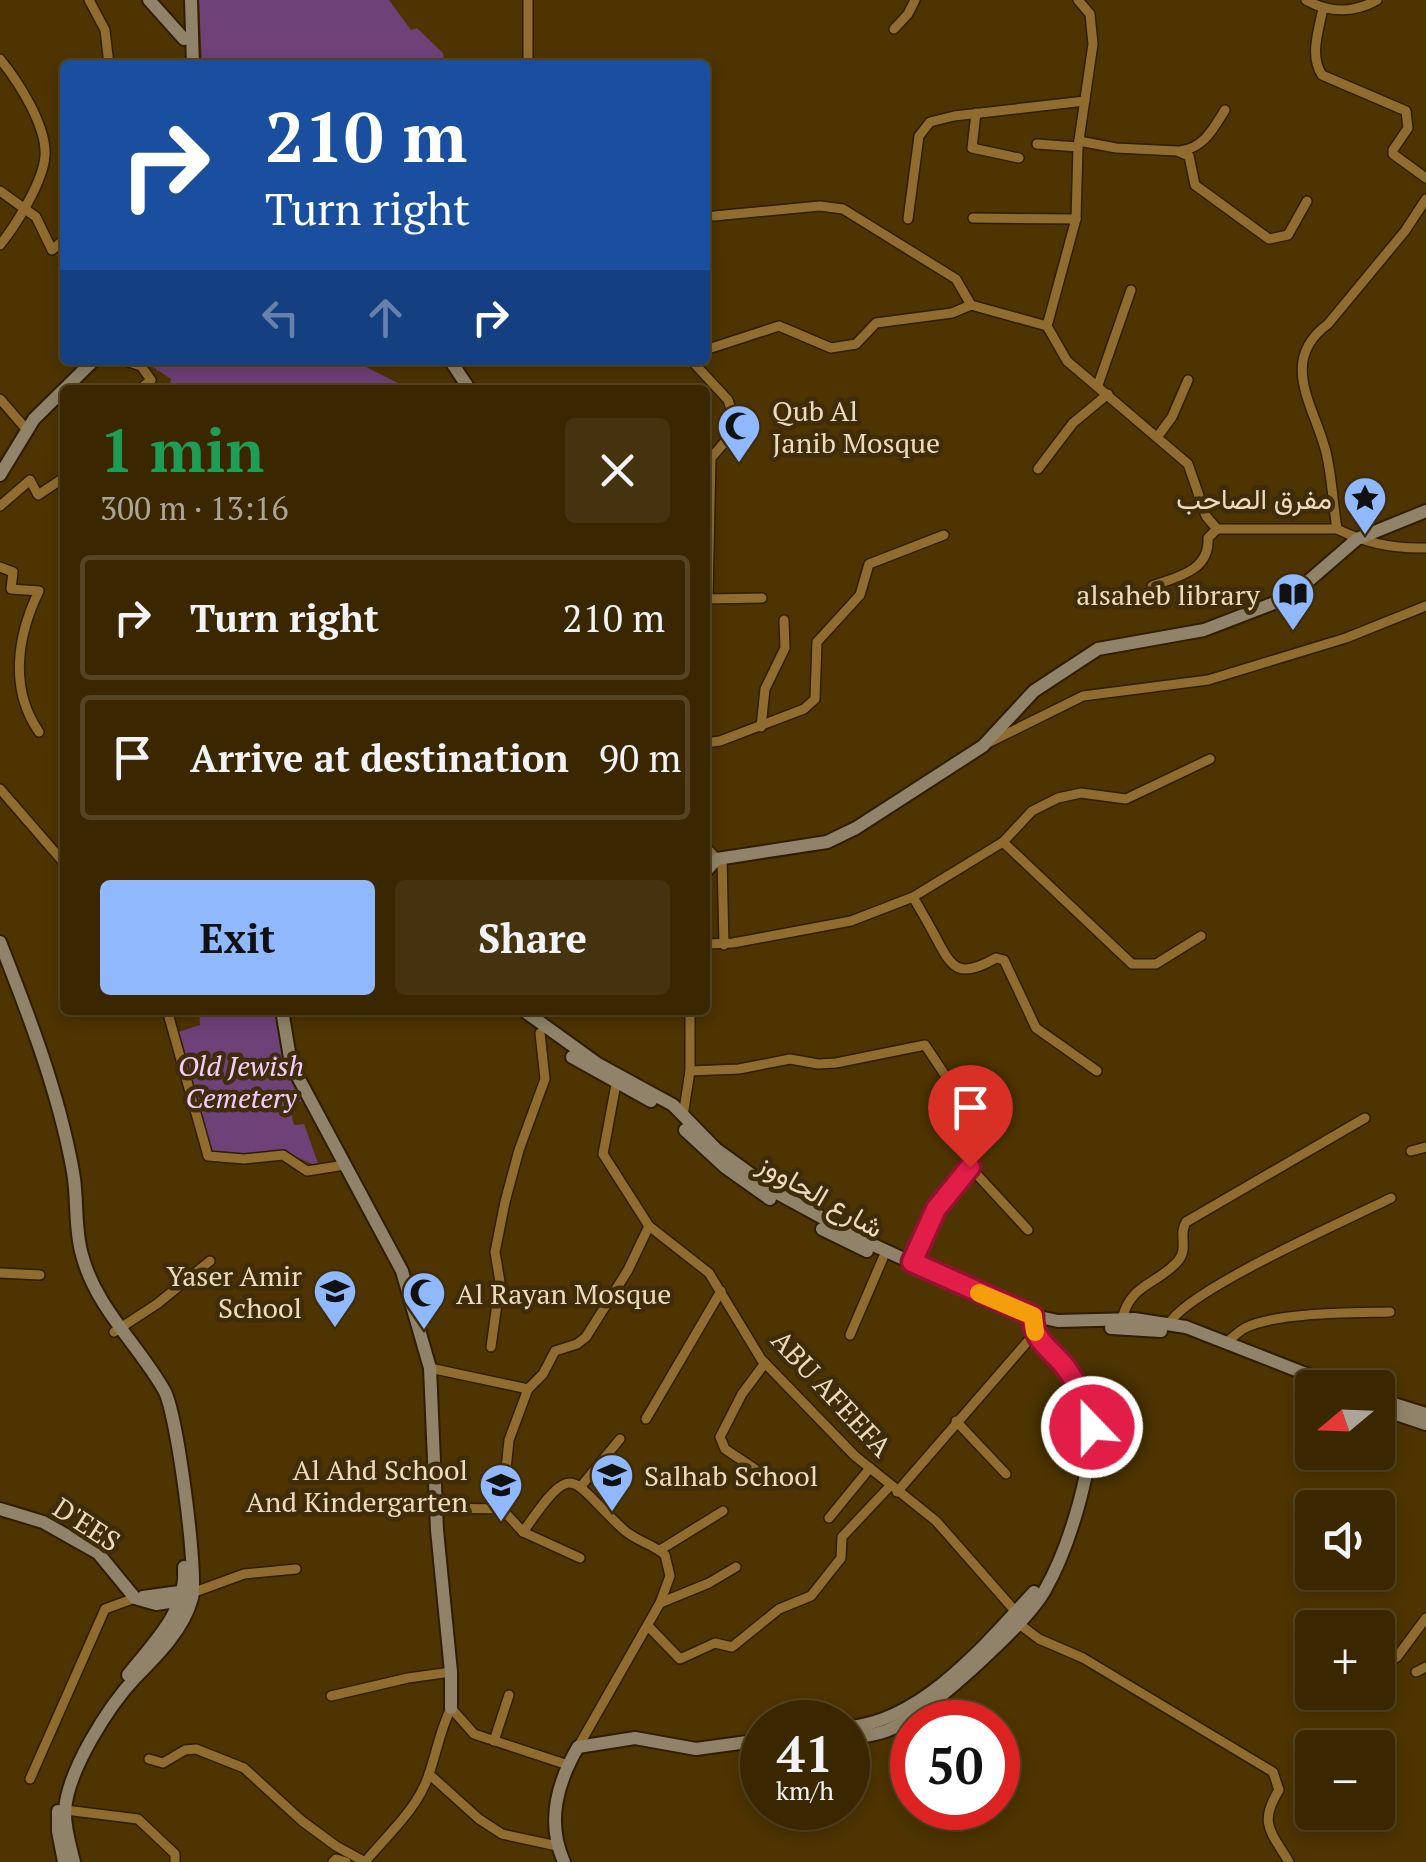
<!DOCTYPE html>
<meta charset="utf-8">
<style>
:root{--surface:#3a2700;--page:#45330f;--text:#f1f3f6;--muted:#aba599;--line:#544422;--accent:#8fb8fd}
body{margin:0;font-family:"PT Serif",Vazirmatn,serif;background:var(--page);color:var(--text);height:100vh;display:flex;flex-direction:column;font-size:38px;white-space:nowrap}
*{box-sizing:border-box;margin:0}
p{font-size:32px;color:var(--muted)}
.icon{flex:none;width:55px;height:55px;fill:none;stroke:currentColor;stroke-width:2;stroke-linecap:round;stroke-linejoin:round}
.map{position:relative;flex:1;overflow:hidden}
.details{position:absolute;left:60px;top:385px;width:650px;height:630px;display:flex;flex-direction:column;background:var(--surface);border-radius:10px;box-shadow:0 5px 15px #0003,0 0 0 2px var(--line)}
.details>*{flex:none}
.guide{position:absolute;left:60px;top:60px;width:650px;height:305px;border-radius:10px;box-shadow:0 5px 15px #0003,0 0 0 2px var(--line);background:#1a4fa0;color:#fff;overflow:hidden}
.needle{width:65px;rotate:251deg}
.tools{position:absolute;left:1295px;top:1370px;display:grid;gap:20px}
.tools a{display:grid;place-items:center;width:100px;height:100px;border-radius:10px;background:var(--surface);box-shadow:0 5px 15px #0003,0 0 0 2px var(--line);font-size:50px}
.speed{position:absolute;left:740px;top:1700px;display:flex;gap:20px;font-size:50px;font-weight:700;text-align:center}
.speed>*{display:grid;place-content:center;width:130px;height:130px;border-radius:50%;background:var(--surface);box-shadow:0 5px 15px #0003,0 0 0 2px var(--line);line-height:1}
.speed small{font-size:25px;font-weight:400}
.speed .limit{border:15px solid #d22;background:#fff;color:#111}
.pin{position:absolute;display:grid;place-items:center;width:85px;height:85px;color:#fff;margin:-102px -42px;border-radius:50% 50% 50% 0;rotate:-45deg;box-shadow:0 0 10px #0007}
.pin .icon{rotate:45deg}
.me{position:absolute;width:110px;margin:-55px;rotate:338deg;stroke-linejoin:round;filter:drop-shadow(0 0 8px #0008)}
.turn{display:flex;align-items:center;gap:35px;height:210px;padding:0 40px;font-size:45px}
.turn .icon{width:130px;height:130px;stroke-width:2.5}
.turn b{display:block;font-size:70px;line-height:85px}
.lanes{display:flex;align-items:center;height:95px;padding:0 40px;background:#0003;justify-content:center;gap:50px;direction:ltr}
.lanes .off{opacity:.35}
.round{display:grid;place-items:center;flex:none;width:105px;height:105px;border-radius:10px;background:var(--page)}
.headline{display:flex;align-items:center;justify-content:space-between;height:170px;padding:0 40px}
h1{font-size:60px;font-weight:800;line-height:75px;color:#1e9e55}
.primary-button{display:flex;gap:20px;margin-top:auto;padding:20px 40px}
.primary-button a{flex:1;height:115px;border-radius:10px;background:var(--accent);color:#111;font-size:40px;font-weight:800;line-height:115px;text-align:center}
.primary-button a+a{background:var(--page);color:var(--text)}
ul{padding:0;list-style:none}
li{display:flex;align-items:center;gap:30px;height:125px;margin:0 20px 15px;padding:0 20px;border:5px solid var(--line);border-radius:10px}
li div{flex:1}
li b{display:block;font-size:38px}
li em{font-style:normal}
.map>svg:first-child{display:block}
.green{fill:#6e4178}
.lines{fill:none;stroke-linecap:round;stroke-linejoin:round}
.street-casing{stroke:#2e1d00;stroke-width:12}
.secondary-casing{stroke:#2e1d00;stroke-width:16}
.street{stroke:#906d2f;stroke-width:9}
.secondary{stroke:#908369;stroke-width:12}
.route-casing{stroke:#92132f;stroke-width:25}
.route{stroke:#e11d48;stroke-width:18}
.slow{stroke:#f59e0b;stroke-width:18}
.labels{text-anchor:middle;dominant-baseline:central;stroke-width:9;stroke-linejoin:round;paint-order:stroke}
.poi-label{font-size:28px;fill:#eedbbd;stroke:#3e2c0a;text-anchor:end}
.park-label{font-size:28px;font-style:italic;fill:#f5cdfe;stroke:#3e2c0a}
.street-label{font-size:28px;fill:#eedbbd;stroke:#3e2c0a}
</style>
<div class="map">
<svg width="1426" height="1862" viewBox="0 0 1426 1862">
<rect width="100%" height="100%" fill="#4d3400"/>
<g class="green">
<polygon points="199,0 389,0 411,30 417,28 443,53 445,65 202,65"/>
<polygon points="142,360 352,360 406,387 406,390 169,390 171,379"/>
<path d="M199 1010H277L284 1056 303 1101 289 1105 294 1125 304 1124 319 1166C306 1163 291 1152 280 1152 256 1151 237 1160 213 1152L206 1138 178 1032 200 1025Z"/>
</g>
<g class="lines">
<g class="street-casing">
<g id="street">
<polyline points="89,0 105,30 109,65"/>
<polyline points="1078,0 1090,14 1093,44 1078,147 1076,219 1047,326 1067,361 1188,464 1206,516 1217,529 1337,529"/>
<path d="M1306 0C1329 13 1354 13 1377 0"/>
<path d="M1323 8C1319 30 1309 55 1322 75L1406 111 1408 128 1393 150V154L1426 178"/>
<polyline points="894,29 908,14 915,0"/>
<path d="M0 59C18 81 47 126 45 156 43 182 16 225 0 245"/>
<polyline points="528,65 528,0"/>
<polyline points="976,113 972,148 1019,158"/>
<polyline points="1079,141 1116,148 1177,151 1189,156 1195,185 1269,239 1288,235 1307,201"/>
<polyline points="1037,144 1078,147"/>
<path d="M1180 151C1204 148 1213 129 1225 110"/>
<polyline points="0,191 36,217 52,250 65,239"/>
<path d="M1426 199 1405 231 1328 324C1278 361 1314 405 1326 452 1332 477 1333 504 1337 529 1365 543 1395 549 1426 548"/>
<polyline points="714,216 820,206 843,209 956,279 971,305 1047,326"/>
<polyline points="973,218 1076,219"/>
<polyline points="908,219 919,136 930,122 954,116 1085,101"/>
<polyline points="705,350 779,326 831,348 856,344 876,323 952,313 971,305"/>
<polyline points="123,360 141,366 151,380 139,390"/>
<polyline points="691,360 728,400 737,428 711,458 708,598"/>
<polyline points="1098,385 1131,290"/>
<polyline points="0,399 27,430"/>
<polyline points="1158,436 1172,417 1188,380"/>
<polyline points="1038,469 1073,423 1108,394"/>
<polyline points="0,506 30,480 38,495 65,477"/>
<path d="M0 567 13 572 11 589 39 591C17 636 9 689 39 732"/>
<path d="M1152 586C1177 577 1210 571 1208 538L1217 529"/>
<polyline points="705,599 762,598"/>
<polyline points="761,727 765,689 785,648 784,620"/>
<polyline points="990,742 1083,696 1208,680 1346,638 1426,606"/>
<polyline points="705,743 720,741 804,709 815,699 817,642 860,595 869,564 944,535"/>
<polyline points="0,789 65,864"/>
<polyline points="1003,842 1132,964 1156,964 1201,936"/>
<polyline points="705,846 717,859"/>
<polyline points="722,859 724,945"/>
<path d="M913 897C920 909 927 921 934 934 952 968 957 980 996 958L1004 960 1036 1028 1097 1071"/>
<polyline points="705,944 733,943 851,921 913,897 1003,842 1032,811 1058,798 1081,793 1126,799 1210,759"/>
<polyline points="167,1010 208,1156 244,1159 283,1155 307,1171 345,1165"/>
<polyline points="690,1071 739,1069 790,1059 818,1064 836,1063 925,1045 949,1081"/>
<polyline points="616,1084 603,1154 649,1226 709,1273 761,1359 855,1456 936,1521 1016,1612"/>
<polyline points="683,1116 690,1071 690,1010"/>
<polyline points="1411,1151 1426,1147"/>
<polyline points="912,1262 935,1209 970,1167 1028,1230"/>
<polyline points="0,1273 40,1275"/>
<path d="M1122 1319C1131 1283 1157 1285 1178 1261 1189 1248 1178 1235 1186 1222L1365 1118"/>
<path d="M1169 1324C1187 1290 1349 1219 1391 1198"/>
<polyline points="114,1332 157,1304 210,1261"/>
<polyline points="850,1335 883,1258"/>
<path d="M1226 1343C1232 1338 1239 1331 1245 1328 1276 1312 1354 1313 1390 1312"/>
<polyline points="491,1347 500,1282 495,1252 505,1202 519,1150 545,1079 540,1033"/>
<polyline points="430,1368 528,1389"/>
<polyline points="646,1419 721,1291"/>
<polyline points="956,1421 1006,1474"/>
<polyline points="758,1471 725,1449 720,1437 742,1394 765,1363"/>
<polyline points="582,1485 620,1439"/>
<polyline points="897,1492 1035,1333"/>
<polyline points="437,1508 502,1509 523,1532 580,1558"/>
<polyline points="502,1509 509,1440 528,1389 543,1374 555,1351 577,1344 586,1337 628,1270 649,1226"/>
<polyline points="829,1518 870,1468"/>
<path d="M523 1532C576 1456 568 1479 624 1530 636 1541 653 1544 665 1555L670 1576 660 1603 578 1747"/>
<polyline points="660,1550 723,1511"/>
<polyline points="192,1593 244,1574 296,1569"/>
<polyline points="660,1603 709,1583 736,1567"/>
<path d="M1018 1623 1039 1639 1083 1658 1273 1772 1279 1790C1258 1823 1271 1832 1289 1862"/>
<polyline points="649,1627 680,1659 715,1643 732,1647 779,1609 811,1596 841,1558 842,1537 889,1487"/>
<polyline points="1378,1671 1397,1657 1426,1618"/>
<polyline points="1416,1672 1426,1667"/>
<polyline points="331,1696 408,1678 451,1672"/>
<polyline points="451,1708 474,1734 568,1765"/>
<polyline points="494,1741 509,1695"/>
<polyline points="149,1759 163,1763 185,1750 196,1749 244,1768 302,1821 336,1846 365,1862"/>
<polyline points="429,1774 479,1819 502,1834 557,1846"/>
<polyline points="30,1779 105,1609 135,1598"/>
<polyline points="65,1810 138,1819 175,1854 175,1862"/>
<polyline points="333,1862 336,1859 346,1862"/>
<path d="M365 1862C387 1835 418 1809 429 1774 437 1751 440 1730 451 1708"/>
</g>
</g>
<g class="secondary-casing">
<g id="secondary">
<polyline points="149,0 184,39"/>
<polyline points="191,0 193,65"/>
<polyline points="450,360 470,390"/>
<polyline points="0,475 34,419 94,360"/>
<polyline points="705,872 717,859 827,842 856,828 983,746 1034,691 1098,649 1204,630 1290,597 1357,539 1426,511"/>
<path d="M0 942C29 1016 59 1093 73 1172 78 1199 74 1228 82 1255 96 1308 137 1343 164 1390 177 1412 198 1573 192 1598 184 1629 157 1656 135 1678 108 1707 68 1770 65 1810 64 1827 70 1845 74 1862"/>
<polyline points="282,1010 291,1064 402,1271 430,1368 437,1530 451,1672 451,1708"/>
<polyline points="523,1010 598,1064 673,1105 716,1149 777,1193 869,1243 1021,1313 1058,1321 1134,1319 1186,1327 1342,1388"/>
<polyline points="572,1057 651,1101"/>
<polyline points="685,1130 725,1167 770,1199"/>
<polyline points="822,1229 867,1251"/>
<polyline points="1111,1328 1161,1331"/>
<polyline points="1378,1399 1426,1414"/>
<polyline points="1378,1408 1426,1424"/>
<polyline points="0,1509 43,1522 98,1553 135,1598 156,1604 184,1600"/>
<polyline points="143,1597 187,1591"/>
<path d="M128 1675C153 1643 188 1611 184 1567"/>
<path d="M848 1727C921 1722 986 1644 1034 1592"/>
<path d="M848 1737C866 1737 883 1734 899 1725 934 1707 1026 1624 1045 1590 1068 1550 1091 1475 1091 1429 1092 1384 1030 1343 1033 1316"/>
<polyline points="58,1811 58,1831 64,1862"/>
<path d="M564 1862C546 1822 557 1783 578 1747L635 1738 696 1749 762 1740"/>
</g>
</g>
<use href="#street" class="street"/>
<use href="#secondary" class="secondary"/>
</g>
<g class="lines">
<g class="route-casing">
<path id="route" d="M970 1167 936 1209 912 1262 1033 1316C1031 1339 1054 1352 1066 1368 1079 1386 1086 1406 1092 1427"/>
</g>
<use href="#route" class="route"/>
<polyline class="slow" points="979,1293 1033,1316 1035,1332"/>
</g>
<defs>
<g id="mosque-pin" transform="scale(2.25)"><path d="M0 17L-7.5 6A9.5 9.5 0 1 1 7.5 6Z" fill="#8fb8fd" stroke="#3e2c0a"/><path d="M3.5-4.9A6 6 0 1 0 3.5 4.9A5 5 0 1 1 3.5-4.9Z" fill="#111"/></g>
<g id="sight-pin" transform="scale(2.25)"><path d="M0 17L-7.5 6A9.5 9.5 0 1 1 7.5 6Z" fill="#8fb8fd" stroke="#3e2c0a"/><path d="M0-6L1.8-2.2L6-1.7L2.9 1.2L3.7 5.4L0 3.3L-3.7 5.4L-2.9 1.2L-6-1.7L-1.8-2.2Z" fill="#111"/></g>
<g id="library-pin" transform="scale(2.25)"><path d="M0 17L-7.5 6A9.5 9.5 0 1 1 7.5 6Z" fill="#8fb8fd" stroke="#3e2c0a"/><path d="M-6-4Q-3-5.5-.7-3.5V5Q-3 3-6 4ZM6-4Q3-5.5 .7-3.5V5Q3 3 6 4Z" fill="#111"/></g>
<g id="school-pin" transform="scale(2.25)"><path d="M0 17L-7.5 6A9.5 9.5 0 1 1 7.5 6Z" fill="#8fb8fd" stroke="#3e2c0a"/><path d="M0-5L7-2L0 1L-7-2ZM-4 1L0 2.5L4 1V4Q0 6-4 4Z" fill="#111"/></g>
</defs>
<g fill-rule="evenodd">
<use href="#mosque-pin" x="739" y="426"/>
<use href="#sight-pin" x="1365" y="498"/>
<use href="#library-pin" x="1293" y="594"/>
<use href="#school-pin" x="335" y="1291"/>
<use href="#mosque-pin" x="424" y="1293"/>
<use href="#school-pin" x="612" y="1475"/>
<use href="#school-pin" x="501" y="1485"/>
</g>
<g class="labels">
<g class="poi-label">
<text x="772" y="410" text-anchor="start">Qub Al<tspan x="772" dy="32">Janib Mosque</tspan></text>
<text x="1332" y="498">مفرق الصاحب</text>
<text x="1260" y="594">alsaheb library</text>
<text x="302" y="1275">Yaser Amir<tspan x="302" dy="32">School</tspan></text>
<text x="456" y="1293" text-anchor="start">Al Rayan Mosque</text>
<text x="468" y="1469">Al Ahd School<tspan x="468" dy="32">And Kindergarten</tspan></text>
<text x="644" y="1475" text-anchor="start">Salhab School</text>
</g>
<g class="park-label">
<text x="241" y="1065">Old Jewish<tspan x="241" dy="32">Cemetery</tspan></text>
</g>
<g class="street-label">
<text transform="translate(821 1195) rotate(30)">شارع الحاووز</text>
<text transform="translate(832 1393) rotate(47)">ABU AFEEFA</text>
<text transform="translate(87 1524) rotate(33)">D'EES</text>
</g>
</g>
</svg>
<div class="tools">
<a><svg class="needle" viewBox="-14 -14 28 28"><path d="M0-13l5 13h-10z" fill="#e53935"/><path d="M0 13l5-13h-10z" fill="#aba599"/></svg></a>
<a><svg class="icon" aria-label="sound" viewBox="0 0 24 24"><path d="M4 9h4l5-4v14l-5-4H4zM17 9q2 3 0 6"/></svg></a>
<a>+</a>
<a>−</a>
</div>
<div class="speed"><div>41<small>km/h</small></div><div class="limit">50</div></div>
<div class="pin" style="left:970px;top:1167px;background:#d93025"><svg class="icon" aria-label="arrive" viewBox="0 0 24 24"><path d="M6 21V4h12l-3 4 3 4H6"/></svg></div>
<svg class="me" style="left:1092px;top:1427px" viewBox="-20 -20 40 40"><circle r="17" fill="#e11d48" stroke="#fff" stroke-width="3"/><path d="M0-11L8 9 0 5-8 9z" fill="#fff"/></svg>
<div class="guide">
<div class="turn"><svg class="icon" aria-label="right" viewBox="0 0 24 24"><path d="M7 20v-9h11M14 6l5 5-5 5"/></svg><div><b>210 m</b>Turn right</div></div>
<div class="lanes"><svg class="icon off" aria-label="left" viewBox="0 0 24 24"><path d="M17 20v-9H6M10 6l-5 5 5 5"/></svg><svg class="icon off" aria-label="ahead" viewBox="0 0 24 24"><path d="M12 20V5M6 11l6-6 6 6"/></svg><svg class="icon" aria-label="right" viewBox="0 0 24 24"><path d="M7 20v-9h11M14 6l5 5-5 5"/></svg></div>
</div>
<section class="details">
<div class="headline"><div><h1>1 min</h1><p>300 m · 13:16</p></div><a class="round"><svg class="icon" aria-label="close" viewBox="0 0 24 24"><path d="M6 6l12 12M18 6L6 18"/></svg></a></div>
<ul>
<li><svg class="icon" aria-label="right" viewBox="0 0 24 24"><path d="M7 20v-9h11M14 6l5 5-5 5"/></svg><div><b>Turn right</b></div><em>210 m</em></li>
<li><svg class="icon" aria-label="arrive" viewBox="0 0 24 24"><path d="M6 21V4h12l-3 4 3 4H6"/></svg><div><b>Arrive at destination</b></div><em>90 m</em></li>
</ul>
<div class="primary-button"><a>Exit</a><a>Share</a></div>
</section>
</div>
